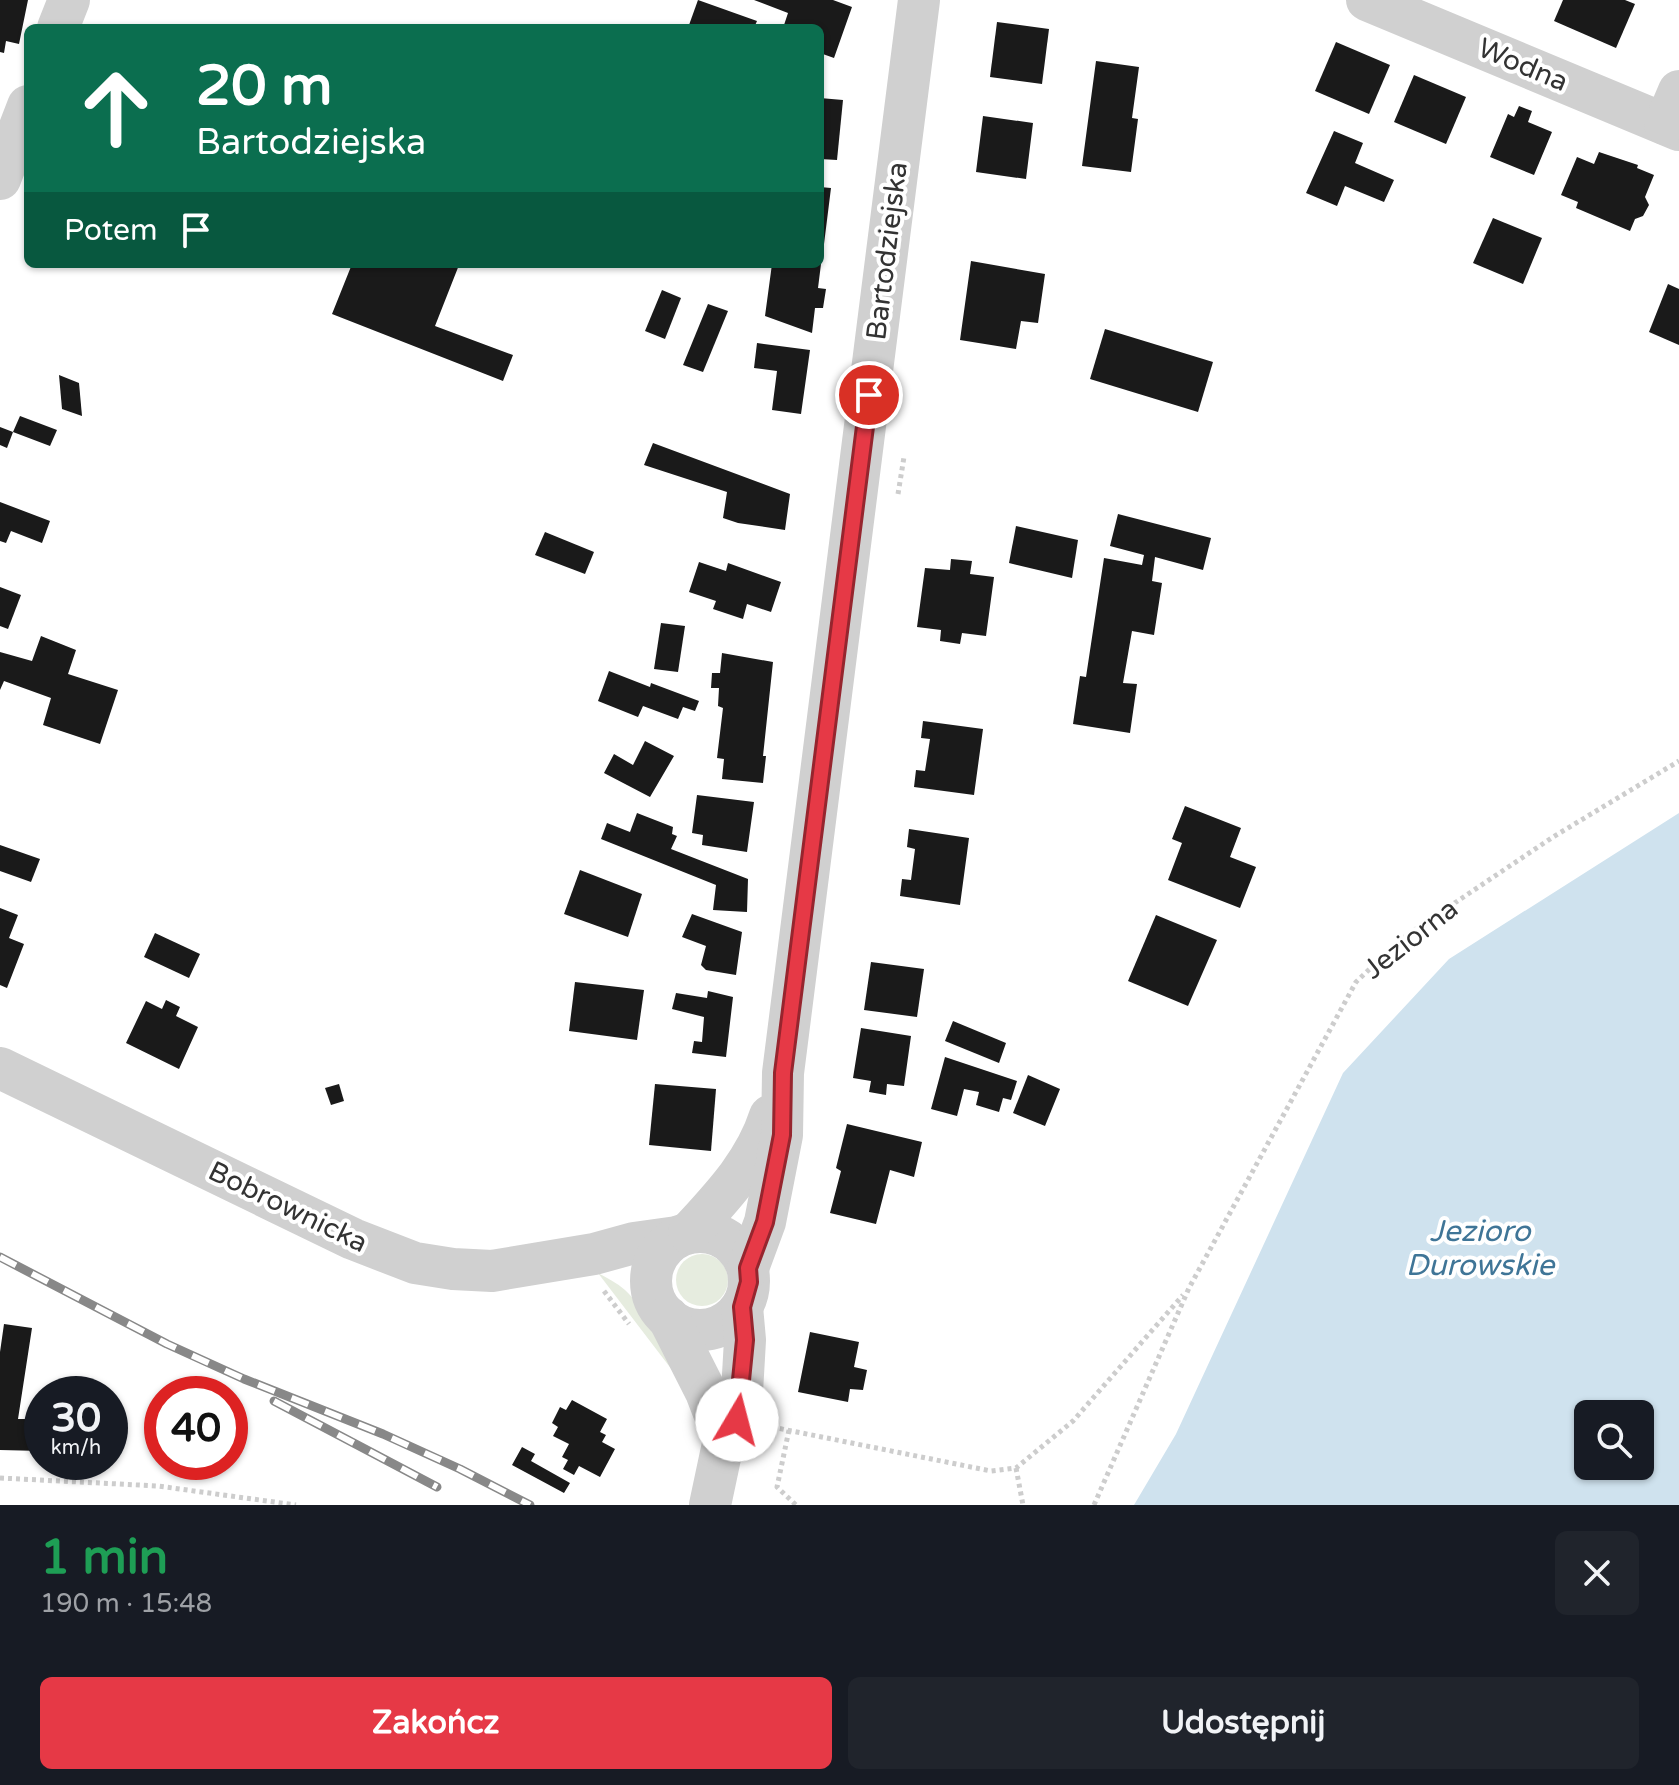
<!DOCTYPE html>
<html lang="pl">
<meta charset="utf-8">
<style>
:root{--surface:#171b24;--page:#20242c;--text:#f1f3f6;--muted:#9ea1a6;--accent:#e63946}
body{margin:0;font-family:"Varela Round",sans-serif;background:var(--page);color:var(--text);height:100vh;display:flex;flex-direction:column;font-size:30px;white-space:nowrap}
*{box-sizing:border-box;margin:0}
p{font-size:26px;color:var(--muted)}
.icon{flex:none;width:44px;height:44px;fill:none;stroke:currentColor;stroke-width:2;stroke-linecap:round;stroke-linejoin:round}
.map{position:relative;height:1505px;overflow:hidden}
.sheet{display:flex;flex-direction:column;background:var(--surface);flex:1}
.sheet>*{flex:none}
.banner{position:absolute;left:24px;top:24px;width:800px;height:244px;border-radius:12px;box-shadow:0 2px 6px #0004;background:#0b6e4f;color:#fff;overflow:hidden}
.controls{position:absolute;left:1574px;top:1400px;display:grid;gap:16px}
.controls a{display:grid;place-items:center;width:80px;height:80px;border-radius:12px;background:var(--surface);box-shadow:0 2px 6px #0004;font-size:40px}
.speed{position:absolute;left:24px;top:1376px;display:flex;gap:16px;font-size:40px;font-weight:700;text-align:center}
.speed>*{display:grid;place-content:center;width:104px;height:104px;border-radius:50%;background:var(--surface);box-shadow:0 2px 6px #0004;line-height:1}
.speed small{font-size:20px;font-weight:400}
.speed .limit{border:12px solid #d22;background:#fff;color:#111}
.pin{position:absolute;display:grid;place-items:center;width:68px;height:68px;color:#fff;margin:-34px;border:4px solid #fff;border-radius:50%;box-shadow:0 2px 8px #0007}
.me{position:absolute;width:88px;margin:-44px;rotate:8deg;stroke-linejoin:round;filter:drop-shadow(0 0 6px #0008)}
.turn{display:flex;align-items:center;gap:28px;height:168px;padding:0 40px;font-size:36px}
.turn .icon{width:104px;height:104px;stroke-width:2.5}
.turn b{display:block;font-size:56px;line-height:68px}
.then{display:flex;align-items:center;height:76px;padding:0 40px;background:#0003;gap:16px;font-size:30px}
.round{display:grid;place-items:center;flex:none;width:84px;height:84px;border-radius:12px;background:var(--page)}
.summary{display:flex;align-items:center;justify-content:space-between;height:136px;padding:0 40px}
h1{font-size:48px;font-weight:800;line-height:60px;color:#1e9e55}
.button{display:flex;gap:16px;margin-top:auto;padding:16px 40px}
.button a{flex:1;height:92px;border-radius:12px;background:var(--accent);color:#fff;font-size:32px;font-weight:800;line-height:92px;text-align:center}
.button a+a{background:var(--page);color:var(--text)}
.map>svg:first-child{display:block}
.green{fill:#e6ecdf}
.water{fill:#cfe2ee;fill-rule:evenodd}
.building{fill:#1a1a1a}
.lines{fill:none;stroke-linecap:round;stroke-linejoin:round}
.path{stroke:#cdcdcd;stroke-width:5;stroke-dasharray:4 4;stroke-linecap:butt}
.minor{stroke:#d0d0d0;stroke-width:42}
.rail-casing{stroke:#888;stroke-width:9}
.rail{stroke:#fff;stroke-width:6;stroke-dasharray:18;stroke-linecap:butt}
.route-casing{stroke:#96252e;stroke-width:20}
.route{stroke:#e63946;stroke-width:14}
.labels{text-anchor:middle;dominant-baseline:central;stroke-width:8;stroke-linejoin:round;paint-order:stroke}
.street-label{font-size:28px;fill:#333;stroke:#fff}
.water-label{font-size:30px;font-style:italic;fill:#3f7597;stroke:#fff}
</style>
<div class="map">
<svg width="1679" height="1505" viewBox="0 0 1679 1505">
<rect width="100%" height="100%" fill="#fff"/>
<g class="green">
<circle cx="702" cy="1280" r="26"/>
<path d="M598 1273C607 1278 617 1283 625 1290 648 1312 668 1355 682 1383Z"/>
</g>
<path class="water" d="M1679 813V1505H1134L1176 1434 1343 1073 1449 959ZM1588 1414H1640V1466H1588Z"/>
<g class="building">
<polygon points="0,0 28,0 19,44 6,41 4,53 0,52"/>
<polygon points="698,0 757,21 754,28 697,28 689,25"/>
<polygon points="754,0 833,0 852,7 834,58 820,53 820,28 783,28 788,13"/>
<polygon points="1563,0 1625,0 1635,4 1616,48 1554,21"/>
<polygon points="997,22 1049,29 1042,84 990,77"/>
<polygon points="1336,42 1390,65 1369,114 1315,91"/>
<polygon points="1096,61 1139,67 1132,118 1138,119 1131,172 1082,166"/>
<polygon points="1414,75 1466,97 1446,144 1394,122"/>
<polygon points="820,98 843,100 837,160 820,159"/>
<polygon points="1519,106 1532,111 1528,122 1552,132 1534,175 1490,157 1508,114 1514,117"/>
<polygon points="983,116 1033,123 1026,179 976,172"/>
<polygon points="1334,131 1363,143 1355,163 1394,180 1384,202 1345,186 1337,206 1306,193"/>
<polygon points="1599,152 1638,165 1637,168 1654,175 1645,197 1649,205 1643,216 1635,219 1630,231 1576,208 1578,202 1561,195 1577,157 1594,164"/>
<polygon points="820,187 831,188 823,252 820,252"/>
<polygon points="1493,218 1542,238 1523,284 1473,263"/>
<polygon points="971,261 1045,274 1038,323 1021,321 1016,349 960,340"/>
<polygon points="352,264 459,265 435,326 513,355 503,381 332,314"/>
<polygon points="772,264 821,264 818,288 826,289 823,308 815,308 812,333 765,316"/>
<polygon points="1668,284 1679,289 1679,345 1649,332"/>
<polygon points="662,290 681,298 665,339 645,331"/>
<polygon points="708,304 728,311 703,372 683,365"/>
<polygon points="1105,329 1213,362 1198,412 1090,379"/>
<polygon points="757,343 810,350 801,414 772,410 777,371 754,368"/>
<polygon points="59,375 79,383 82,416 62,409"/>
<polygon points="20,416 57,430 50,446 13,432 7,448 0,445 0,427 13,432"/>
<polygon points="653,443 790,494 785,530 738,523 723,518 727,492 644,465"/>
<polygon points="0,502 50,521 42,543 11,531 6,543 0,541"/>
<polygon points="1118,514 1211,538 1203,570 1155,557 1152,581 1162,583 1154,635 1132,631 1123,683 1137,684 1130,733 1073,724 1080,676 1086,677 1104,558 1142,565 1144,555 1110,546"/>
<polygon points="1016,526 1078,540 1072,578 1009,563"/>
<polygon points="545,532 594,552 585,574 535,555"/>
<polygon points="951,559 972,561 970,574 994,577 986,636 962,633 960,644 940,641 941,630 917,627 925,568 950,570"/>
<polygon points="699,562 726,571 728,563 781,582 771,612 747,604 743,619 713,609 716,601 689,592"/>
<polygon points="0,587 21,595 8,629 0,626"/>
<polygon points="661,623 685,626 678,672 654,669"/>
<polygon points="41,636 76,650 68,674 118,690 100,744 43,725 51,698 4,681 0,690 0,652 32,661"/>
<polygon points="722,653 773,662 763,756 766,756 763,783 722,779 724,759 717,758 723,708 718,706 719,688 711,688 712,673 720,673"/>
<polygon points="609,671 650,687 651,683 699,701 695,711 683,707 678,719 643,706 638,717 598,701"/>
<polygon points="923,721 983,729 974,795 914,787 916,770 925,771 930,739 921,738"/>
<polygon points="645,741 674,756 650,797 604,773 614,754 633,765"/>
<polygon points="697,795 754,802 747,852 702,845 703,835 692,833"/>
<polygon points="1185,806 1241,828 1230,857 1256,867 1240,908 1168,880 1182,843 1172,839"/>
<polygon points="637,813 673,827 672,834 677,836 671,849 748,879 747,912 713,910 716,885 601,839 607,823 630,832"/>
<polygon points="909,829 969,838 960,905 900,896 902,879 911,880 915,849 907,847"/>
<polygon points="0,845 40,859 31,882 0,871"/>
<polygon points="580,870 642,894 628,937 564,914"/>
<polygon points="0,908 18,915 9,938 24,944 7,988 0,985"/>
<polygon points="692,914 742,932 736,975 706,970 701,965 706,946 682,937"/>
<polygon points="1156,915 1217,940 1188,1006 1128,981"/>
<polygon points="155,933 200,954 189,978 144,957"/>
<polygon points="871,962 924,969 917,1017 864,1010"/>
<polygon points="575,982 644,990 637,1040 569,1031"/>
<polygon points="708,991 733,997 726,1057 692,1053 694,1041 702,1042 704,1017 672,1009 676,993 707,998"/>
<polygon points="166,1000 180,1007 176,1016 198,1027 179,1069 126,1043 146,1001 162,1009"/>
<polygon points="953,1021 1006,1043 999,1063 945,1041"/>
<polygon points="861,1028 911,1036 904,1086 887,1084 886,1095 869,1092 871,1081 853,1078"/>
<polygon points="945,1057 1017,1081 1011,1100 1003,1098 999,1112 976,1105 979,1092 964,1089 957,1116 931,1109"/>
<polygon points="1028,1075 1060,1089 1045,1126 1013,1113"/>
<polygon points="339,1084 344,1101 331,1105 325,1088"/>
<polygon points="655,1084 716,1089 711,1151 649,1145"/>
<polygon points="847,1124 922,1142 914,1177 890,1170 876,1224 830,1213 841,1171 836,1168"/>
<polygon points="4,1324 32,1328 18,1419 29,1419 29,1412 42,1413 42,1451 0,1450 0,1352"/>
<polygon points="810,1332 859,1342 854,1367 867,1370 863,1390 850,1389 848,1402 798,1392"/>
<polygon points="572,1400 607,1419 600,1432 606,1435 602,1442 615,1449 600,1477 579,1466 574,1475 563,1469 568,1460 562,1457 569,1444 553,1436 558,1427 552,1423 560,1407 566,1410"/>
<polygon points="522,1447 535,1454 531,1461 570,1483 564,1493 512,1465"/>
</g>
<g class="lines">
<g class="path">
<polyline points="898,494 904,457"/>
<polyline points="604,1291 629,1324"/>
<polyline points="772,1427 991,1471 1016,1468 1073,1421 1183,1295"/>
<polyline points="789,1430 777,1487 796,1505"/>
<polyline points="1016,1468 1023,1505"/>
<polyline points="0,1478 158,1486 296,1505"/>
<polyline points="1094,1505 1189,1288 1356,982 1401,939 1553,837 1679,761"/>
</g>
<g class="minor">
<polyline points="1367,0 1679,130"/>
<polyline points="58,28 69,0"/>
<polyline points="1665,124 1679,91"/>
<polyline points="0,179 28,106"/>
<polyline points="0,1068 353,1239 415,1263 453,1269 492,1271 594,1254 634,1243 677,1237"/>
<circle cx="700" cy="1281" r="49"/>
<path d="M689 1233C722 1197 755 1163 770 1116"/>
<polyline points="748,1268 765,1222 782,1135 783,1073 919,0"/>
<polyline points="668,1317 706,1392 724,1439"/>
<polyline points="710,1505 724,1439 737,1420 742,1392 745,1340 742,1307"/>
</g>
<g class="rail-casing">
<g id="rail">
<polyline points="0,1257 167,1344 244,1379 383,1434 460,1469 530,1505"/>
<polyline points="274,1401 437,1487"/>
</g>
</g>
<use href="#rail" class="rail"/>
</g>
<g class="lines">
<g class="route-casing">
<polyline id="route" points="737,1420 745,1340 742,1307 749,1282 748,1268 765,1222 782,1135 783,1073 869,395"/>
</g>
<use href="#route" class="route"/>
</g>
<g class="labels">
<g class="street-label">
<text transform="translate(1523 65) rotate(23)">Wodna</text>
<text transform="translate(887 251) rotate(-83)">Bartodziejska</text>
<text transform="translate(1411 939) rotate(-38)">Jeziorna</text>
<text transform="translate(288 1207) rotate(26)">Bobrownicka</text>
</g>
<g class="water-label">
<text x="1480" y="1231">Jezioro<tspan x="1480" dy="34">Durowskie</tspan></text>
</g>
</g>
</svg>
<div class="controls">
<a><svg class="icon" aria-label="search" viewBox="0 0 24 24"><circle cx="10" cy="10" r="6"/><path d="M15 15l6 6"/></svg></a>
</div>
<div class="speed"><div>30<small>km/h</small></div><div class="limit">40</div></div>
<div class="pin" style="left:869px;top:395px;background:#d93025"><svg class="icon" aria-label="arrive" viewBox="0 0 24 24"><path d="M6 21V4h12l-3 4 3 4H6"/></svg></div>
<svg class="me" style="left:737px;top:1420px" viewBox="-20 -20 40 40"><circle r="19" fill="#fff"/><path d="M0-13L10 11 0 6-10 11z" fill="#e63946"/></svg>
<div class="banner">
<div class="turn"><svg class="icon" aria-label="ahead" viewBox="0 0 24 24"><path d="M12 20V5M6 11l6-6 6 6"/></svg><div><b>20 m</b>Bartodziejska</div></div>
<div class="then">Potem<svg class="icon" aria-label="arrive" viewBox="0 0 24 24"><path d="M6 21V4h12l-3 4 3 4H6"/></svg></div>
</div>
</div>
<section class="sheet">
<div class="summary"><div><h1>1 min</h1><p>190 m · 15:48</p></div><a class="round"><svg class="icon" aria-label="close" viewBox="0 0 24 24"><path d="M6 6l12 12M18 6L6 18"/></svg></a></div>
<div class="button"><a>Zakończ</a><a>Udostępnij</a></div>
</section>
